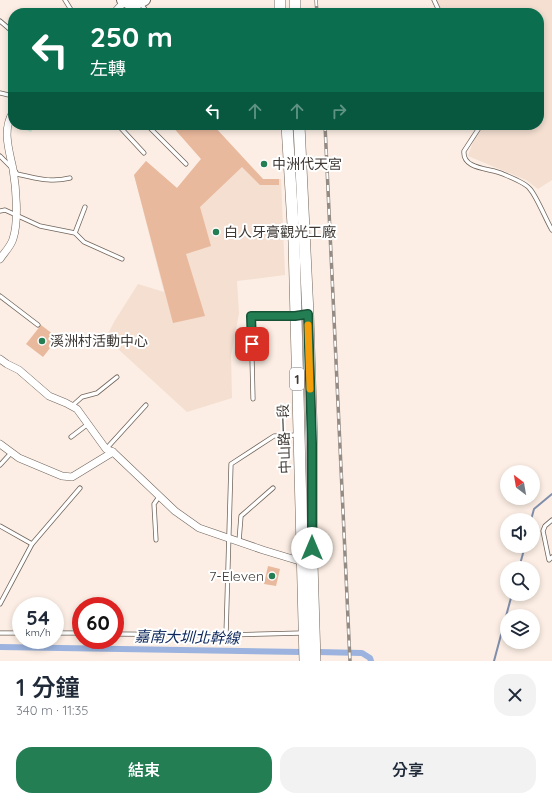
<!DOCTYPE html>
<html lang="zh-TW">
<meta charset="utf-8">
<style>
:root{--surface:#fff;--page:#f2f2f3;--text:#1f2937;--muted:#747a83;--accent:#237e54}
body{margin:0;font-family:Quicksand,"Noto Sans TC",sans-serif;background:var(--page);color:var(--text);height:100vh;display:flex;flex-direction:column;font-size:15px;white-space:nowrap}
*{box-sizing:border-box;margin:0}
p{font-size:13px;color:var(--muted)}
.icon{flex:none;width:22px;height:22px;fill:none;stroke:currentColor;stroke-width:2;stroke-linecap:round;stroke-linejoin:round}
.map{position:relative;height:661px;overflow:hidden}
.sheet{display:flex;flex-direction:column;background:var(--surface);flex:1}
.sheet>*{flex:none}
.guide{position:absolute;left:8px;top:8px;width:536px;height:122px;border-radius:16px;box-shadow:0 2px 6px #0003;background:#0b6e4f;color:#fff;overflow:hidden}
.needle{width:26px;rotate:329deg}
.fabs{position:absolute;left:500px;top:465px;display:grid;gap:8px}
.fabs a{display:grid;place-items:center;width:40px;height:40px;border-radius:50%;background:var(--surface);box-shadow:0 2px 6px #0003;font-size:20px}
.speed{position:absolute;left:12px;top:597px;display:flex;gap:8px;font-size:20px;font-weight:700;text-align:center}
.speed>*{display:grid;place-content:center;width:52px;height:52px;border-radius:50%;background:var(--surface);box-shadow:0 2px 6px #0003;line-height:1}
.speed small{font-size:10px;font-weight:400}
.speed .limit{border:6px solid #d22;background:#fff;color:#111}
.pin{position:absolute;display:grid;place-items:center;width:34px;height:34px;color:#fff;margin:-17px;border-radius:8px;box-shadow:0 2px 6px #0006}
.me{position:absolute;width:44px;margin:-22px;rotate:0deg;stroke-linejoin:round;filter:drop-shadow(0 0 3px #0008)}
.turn{display:flex;align-items:center;gap:14px;height:84px;padding:0 16px;font-size:18px}
.turn .icon{width:52px;height:52px;stroke-width:2.5}
.turn b{display:block;font-size:28px;line-height:34px}
.lanes{display:flex;align-items:center;height:38px;padding:0 16px;background:#0003;justify-content:center;gap:20px;direction:ltr}
.lanes .off{opacity:.35}
.round{display:grid;place-items:center;flex:none;width:42px;height:42px;border-radius:16px;background:var(--page)}
.head{display:flex;align-items:center;justify-content:space-between;height:68px;padding:0 16px}
h1{font-size:24px;font-weight:600;line-height:30px}
.action{display:flex;gap:8px;margin-top:auto;padding:8px 16px}
.action a{flex:1;height:46px;border-radius:16px;background:var(--accent);color:#fff;font-size:16px;font-weight:600;line-height:46px;text-align:center}
.action a+a{background:var(--page);color:var(--text)}
.map>svg:first-child{display:block}
.built{fill:#f4dfd1}
.green{fill:#c8e9d5}
.lines{fill:none;stroke-linecap:round;stroke-linejoin:round}
.stream{stroke:#7f8eab;stroke-width:2}
.canal{stroke:#9bb3de;stroke-width:6}
.building{fill:#e9b99d}
.service-casing{stroke:#6f645b;stroke-width:5}
.minor-casing{stroke:#6f645b;stroke-width:8}
.secondary-casing{stroke:#6f645b;stroke-width:12}
.primary-casing{stroke:#6f645b;stroke-width:12}
.service{stroke:#fff;stroke-width:3.5}
.minor{stroke:#fff;stroke-width:7}
.secondary{stroke:#fff;stroke-width:10}
.primary{stroke:#fff;stroke-width:11}
.rail-casing{stroke:#948b84;stroke-width:3.5}
.rail{stroke:#fff;stroke-width:2;stroke-dasharray:6;stroke-linecap:butt}
.route-casing{stroke:#175237;stroke-width:10}
.route{stroke:#237e54;stroke-width:7}
.slow{stroke:#f59e0b;stroke-width:7}
.poi-dot{fill:#237e54;stroke:#fff;stroke-width:1.5}
.labels{text-anchor:middle;dominant-baseline:central;stroke-width:4;stroke-linejoin:round;paint-order:stroke}
.shield{fill:#fff;stroke:#787472;stroke-width:1}
.shield-label{font-size:13px;font-weight:bold;fill:#3e3935}
.poi-label{font-size:14px;fill:#3e3935;stroke:#fff;text-anchor:start}
.street-label{font-size:14px;fill:#3e3935;stroke:#fff}
.water-label{font-size:15px;font-style:italic;fill:#0d275a;stroke:#fff}
</style>
<div class="map">
<svg width="552" height="661" viewBox="0 0 552 661">
<rect width="100%" height="100%" fill="#fceee4"/>
<g class="built">
<polygon points="436,0 552,0 552,180 538,189 526,180 468,156 479,125 539,125 539,13 442,13"/>
<polygon points="213,125 263,179 281,179 285,275 237,281 239,313 231,356 232,398 187,412 106,338 114,322 138,284 164,292 134,175 146,161 177,188 201,159"/>
</g>
<polygon class="green" points="14,125 33,125 34,126 31,132"/>
<g class="lines">
<g class="stream">
<polyline points="531,520 534,509 552,494"/>
<polyline points="519,568 525,546"/>
<polyline points="494,661 512,594"/>
</g>
<g class="canal">
<polyline points="0,647 301,652"/>
<polyline points="318,652 362,653 370,658 371,661"/>
</g>
</g>
<g class="building">
<polygon points="171,125 213,125 263,179 279,179 279,185 260,185 242,167 200,207 211,246 186,254 205,316 173,323 134,175 146,161 177,188 201,159"/>
<polygon points="41,325 58,338 43,357 26,344"/>
<polygon points="268,566 280,569 276,586 264,584"/>
</g>
<g class="lines">
<g class="service-casing">
<g id="service">
<polyline points="65,0 73,13"/>
<polyline points="434,0 440,13"/>
<polyline points="141,4 148,13"/>
<polyline points="0,21 13,32"/>
<polyline points="0,93 13,96"/>
<polyline points="118,125 144,153"/>
<polyline points="147,125 186,164"/>
<path d="M481 125 464 151C462 170 491 168 503 174 510 177 526 183 530 189 537 197 546 220 552 230"/>
<polyline points="122,129 127,125"/>
<polyline points="0,156 11,167"/>
<path d="M15 171 17 174C37 178 50 183 70 178"/>
<polyline points="0,211 5,210 40,226 75,233 84,242 122,259"/>
<polyline points="75,233 85,207"/>
<polyline points="0,296 38,325"/>
<polyline points="253,399 251,316 294,316"/>
<polyline points="72,406 82,397 97,393 117,377"/>
<polyline points="71,437 88,424"/>
<polyline points="106,449 146,405"/>
<polyline points="0,465 11,453"/>
<polyline points="552,520 545,526 543,531 549,560 552,557"/>
<polyline points="0,526 32,544"/>
<polyline points="156,540 154,504 159,497"/>
<polyline points="239,541 241,516 273,488"/>
<polyline points="0,604 32,544 80,488"/>
<polyline points="0,633 21,633"/>
<polyline points="55,633 81,633"/>
<polyline points="115,634 226,635 302,633"/>
<polyline points="226,635 231,464 274,436 297,435"/>
</g>
</g>
<g class="minor-casing">
<g id="minor">
<polyline points="114,13 124,2"/>
<path d="M0 259C4 253 11 246 13 239 19 221 16 187 13 169 9 150 2 130 13 112"/>
<polyline points="0,359 7,364 19,370 49,396 66,403 77,409 106,449 113,452 175,511 199,528 263,550 306,563"/>
<polyline points="0,444 19,458 62,476 72,477 113,452"/>
</g>
</g>
<g class="secondary-casing">
<path id="secondary" d="M122 0C129 6 137 5 145 0"/>
</g>
<g class="primary-casing">
<g id="primary">
<polyline points="280,0 280,13"/>
<polyline points="295,0 295,13"/>
<polyline points="287,125 294,242 305,661"/>
<polyline points="299,125 308,314 312,444 312,563 315,661"/>
</g>
</g>
<use href="#service" class="service"/>
<use href="#minor" class="minor"/>
<use href="#secondary" class="secondary"/>
<use href="#primary" class="primary"/>
<g class="rail-casing">
<g id="rail">
<polyline points="316,0 317,13"/>
<polyline points="325,125 350,661"/>
</g>
</g>
<use href="#rail" class="rail"/>
</g>
<g class="lines">
<g class="route-casing">
<polyline id="route" points="252,344 251,316 295,316 308,314 312,444 312,548"/>
</g>
<use href="#route" class="route"/>
<polyline class="slow" points="308,325 310,389"/>
</g>
<g class="poi-dot">
<circle cx="264" cy="164" r="4"/>
<circle cx="216" cy="232" r="4"/>
<circle cx="42" cy="341" r="4"/>
<circle cx="272" cy="576" r="4"/>
</g>
<g class="labels">
<rect class="shield" x="290" y="368" width="14" height="22" rx="3"/>
<g class="shield-label">
<text x="297" y="379">1</text>
</g>
<g class="poi-label">
<text x="272" y="164">中洲代天宮</text>
<text x="224" y="232">白人牙膏觀光工廠</text>
<text x="50" y="341">溪洲村活動中心</text>
<text x="264" y="576" text-anchor="end">7-Eleven</text>
</g>
<g class="street-label">
<text transform="translate(284 439) rotate(-92)">中山路一段</text>
</g>
<g class="water-label">
<text transform="translate(187 637) rotate(1)">嘉南大圳北幹線</text>
</g>
</g>
</svg>
<div class="fabs">
<a><svg class="needle" viewBox="-14 -14 28 28"><path d="M0-13l5 13h-10z" fill="#e53935"/><path d="M0 13l5-13h-10z" fill="#747a83"/></svg></a>
<a><svg class="icon" aria-label="sound" viewBox="0 0 24 24"><path d="M4 9h4l5-4v14l-5-4H4zM17 9q2 3 0 6"/></svg></a>
<a><svg class="icon" aria-label="search" viewBox="0 0 24 24"><circle cx="10" cy="10" r="6"/><path d="M15 15l6 6"/></svg></a>
<a><svg class="icon" aria-label="layers" viewBox="0 0 24 24"><path d="M12 4l9 5-9 5-9-5zM3 14l9 5 9-5"/></svg></a>
</div>
<div class="speed"><div>54<small>km/h</small></div><div class="limit">60</div></div>
<div class="pin" style="left:252px;top:344px;background:#d93025"><svg class="icon" aria-label="arrive" viewBox="0 0 24 24"><path d="M6 21V4h12l-3 4 3 4H6"/></svg></div>
<svg class="me" style="left:312px;top:548px" viewBox="-20 -20 40 40"><circle r="19" fill="#fff"/><path d="M0-13L10 11 0 6-10 11z" fill="#237e54"/></svg>
<div class="guide">
<div class="turn"><svg class="icon" aria-label="left" viewBox="0 0 24 24"><path d="M17 20v-9H6M10 6l-5 5 5 5"/></svg><div><b>250 m</b>左轉</div></div>
<div class="lanes"><svg class="icon" aria-label="left" viewBox="0 0 24 24"><path d="M17 20v-9H6M10 6l-5 5 5 5"/></svg><svg class="icon off" aria-label="ahead" viewBox="0 0 24 24"><path d="M12 20V5M6 11l6-6 6 6"/></svg><svg class="icon off" aria-label="ahead" viewBox="0 0 24 24"><path d="M12 20V5M6 11l6-6 6 6"/></svg><svg class="icon off" aria-label="right" viewBox="0 0 24 24"><path d="M7 20v-9h11M14 6l5 5-5 5"/></svg></div>
</div>
</div>
<section class="sheet">
<div class="head"><div><h1>1 分鐘</h1><p>340 m · 11:35</p></div><a class="round"><svg class="icon" aria-label="close" viewBox="0 0 24 24"><path d="M6 6l12 12M18 6L6 18"/></svg></a></div>
<div class="action"><a>結束</a><a>分享</a></div>
</section>
